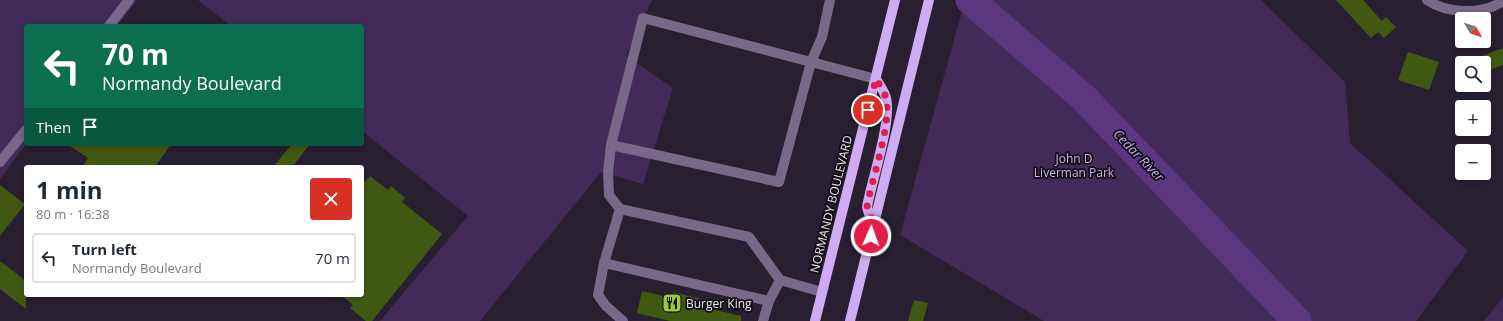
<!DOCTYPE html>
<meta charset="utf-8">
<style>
:root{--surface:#fff;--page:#f2f2f3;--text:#1f2937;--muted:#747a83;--line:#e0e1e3}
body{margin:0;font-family:"Open Sans",sans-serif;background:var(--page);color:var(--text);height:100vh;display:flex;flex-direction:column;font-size:15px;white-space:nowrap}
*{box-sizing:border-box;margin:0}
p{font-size:13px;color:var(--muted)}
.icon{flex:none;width:22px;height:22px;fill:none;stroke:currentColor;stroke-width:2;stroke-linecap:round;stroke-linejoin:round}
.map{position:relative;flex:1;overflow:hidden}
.panel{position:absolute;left:24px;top:165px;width:340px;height:132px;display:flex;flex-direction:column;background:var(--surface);border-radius:4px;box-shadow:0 2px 6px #0003}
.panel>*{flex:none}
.top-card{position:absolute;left:24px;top:24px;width:340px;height:122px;border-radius:4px;box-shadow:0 2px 6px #0003;background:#0b6e4f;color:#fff;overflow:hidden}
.needle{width:26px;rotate:129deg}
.controls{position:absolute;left:1455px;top:12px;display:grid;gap:8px}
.controls a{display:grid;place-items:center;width:36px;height:36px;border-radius:4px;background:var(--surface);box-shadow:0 2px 6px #0003;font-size:20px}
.pin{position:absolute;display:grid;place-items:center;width:34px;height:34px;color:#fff;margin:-17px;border:2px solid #fff;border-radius:50%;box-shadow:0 1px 4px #0007}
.me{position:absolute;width:44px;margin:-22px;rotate:2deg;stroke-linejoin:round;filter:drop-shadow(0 0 3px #0008)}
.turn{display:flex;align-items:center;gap:14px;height:84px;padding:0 12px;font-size:18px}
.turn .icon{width:52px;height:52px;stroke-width:2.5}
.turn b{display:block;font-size:28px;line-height:34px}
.then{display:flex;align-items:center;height:38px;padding:0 12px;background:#0003;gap:8px;font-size:15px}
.round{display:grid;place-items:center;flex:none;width:42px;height:42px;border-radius:4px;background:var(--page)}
.headline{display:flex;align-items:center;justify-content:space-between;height:68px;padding:0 12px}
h1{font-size:24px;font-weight:700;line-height:30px}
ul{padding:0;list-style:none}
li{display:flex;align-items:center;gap:12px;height:50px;margin:0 8px 6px;padding:0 4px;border:2px solid var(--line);border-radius:4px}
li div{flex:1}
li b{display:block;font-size:15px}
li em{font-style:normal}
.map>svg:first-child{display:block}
.green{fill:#422b59}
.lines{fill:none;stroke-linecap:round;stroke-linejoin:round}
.river{stroke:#5c367f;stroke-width:29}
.building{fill:#415813}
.minor{stroke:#78688a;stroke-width:10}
.major{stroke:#ceacf3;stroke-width:10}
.route{stroke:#e11d48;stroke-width:7;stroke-dasharray:0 12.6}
.labels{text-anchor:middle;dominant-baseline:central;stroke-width:3.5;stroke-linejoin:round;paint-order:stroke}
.park-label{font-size:12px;fill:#d0b2f0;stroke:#0f0b13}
.street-label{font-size:12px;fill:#f1ebf7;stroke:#0f0b13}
.poi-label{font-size:12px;fill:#f1ebf7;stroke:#0f0b13;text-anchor:start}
.water-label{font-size:13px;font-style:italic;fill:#d2aafd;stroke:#0f0b13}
</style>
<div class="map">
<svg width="1503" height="321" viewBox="0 0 1503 321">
<rect width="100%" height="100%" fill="#281f31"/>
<g class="green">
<polygon points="0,0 137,0 117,26 26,26 26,144 0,179"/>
<polygon points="198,0 652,0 626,56 673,88 643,184 601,172 480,321 380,321 468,216 362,131 362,26 231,26"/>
<polygon points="965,0 1261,0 1345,82 1350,143 1468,251 1416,321 1044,321 900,235"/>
<polygon points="1503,297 1503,321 1484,321"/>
</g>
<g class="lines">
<polyline class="river" points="970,0 1084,98 1297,321"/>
</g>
<g class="building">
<polygon points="1336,0 1363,0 1382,21 1386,17 1396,27 1384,38 1378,32 1371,38"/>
<polygon points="1503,48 1503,65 1487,71 1482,56"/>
<polygon points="1408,52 1439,62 1429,90 1398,80"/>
<polygon points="67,144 171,144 155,167 82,167 88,158"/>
<polygon points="292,144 310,144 292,167 273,167"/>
<polygon points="370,176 388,190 391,186 405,198 402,202 442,234 372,321 366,321 350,308 353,305 341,295 362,295 362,185"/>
<polygon points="0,185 25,204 0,236"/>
<polygon points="0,261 26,281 26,309 0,289"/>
<polygon points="642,291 672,298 673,292 705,300 703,307 741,316 741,321 670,321 637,313"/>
<polygon points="914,300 928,303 923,321 908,321"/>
</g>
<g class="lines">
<g class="minor">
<path d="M1427 0C1448 14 1482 15 1503 1"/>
<polyline points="109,26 129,0"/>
<polyline points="611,145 643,18 876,79"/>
<polyline points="0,162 26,130"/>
<polyline points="620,209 609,195 608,172 611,145 779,182 811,62 822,37 830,0"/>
<polyline points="604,263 598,295 606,306 623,321"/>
<polyline points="780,280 769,301 604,263 620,209 749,237 780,280 822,292"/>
<polyline points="763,321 769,301"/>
</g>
<g class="major">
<path d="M874 222 869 214 867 207C871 182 894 117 885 95 883 90 879 84 876 79"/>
<polyline points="815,321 895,0"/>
<polyline points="850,321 929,0"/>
</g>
</g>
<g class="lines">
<path class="route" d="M868 110 876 79C879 84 883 90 885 95 894 118 871 181 867 207L869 214 874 222 871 236"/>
</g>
<defs>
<g id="restaurant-square" transform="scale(1)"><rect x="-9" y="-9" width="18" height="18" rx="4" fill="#9acb35" stroke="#0f0b13"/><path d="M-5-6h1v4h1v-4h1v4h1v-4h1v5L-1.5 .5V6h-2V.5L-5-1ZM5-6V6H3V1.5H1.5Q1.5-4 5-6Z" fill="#111"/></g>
</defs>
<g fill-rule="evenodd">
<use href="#restaurant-square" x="672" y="303"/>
</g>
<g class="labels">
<g class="park-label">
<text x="1074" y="158">John D<tspan x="1074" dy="14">Liverman Park</tspan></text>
</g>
<g class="street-label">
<text transform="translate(831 204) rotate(-76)">NORMANDY BOULEVARD</text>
</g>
<g class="poi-label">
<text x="686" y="303">Burger King</text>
</g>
<g class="water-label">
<text transform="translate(1139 155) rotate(46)">Cedar River</text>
</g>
</g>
</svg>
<div class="controls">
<a><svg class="needle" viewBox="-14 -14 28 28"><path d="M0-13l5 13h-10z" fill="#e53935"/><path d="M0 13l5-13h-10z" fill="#747a83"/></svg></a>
<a><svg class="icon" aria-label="search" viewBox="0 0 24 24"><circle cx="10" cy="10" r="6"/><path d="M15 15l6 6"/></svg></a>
<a>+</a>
<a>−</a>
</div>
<div class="pin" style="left:868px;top:110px;background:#d93025"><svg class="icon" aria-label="arrive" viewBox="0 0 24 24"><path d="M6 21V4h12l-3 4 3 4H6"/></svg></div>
<svg class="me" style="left:871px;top:236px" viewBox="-20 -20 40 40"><circle r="17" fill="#e11d48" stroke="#fff" stroke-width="3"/><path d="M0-11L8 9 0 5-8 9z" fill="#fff"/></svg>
<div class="top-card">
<div class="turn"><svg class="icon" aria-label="left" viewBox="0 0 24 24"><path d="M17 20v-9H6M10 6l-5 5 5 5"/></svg><div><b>70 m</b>Normandy Boulevard</div></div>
<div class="then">Then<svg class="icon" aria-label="arrive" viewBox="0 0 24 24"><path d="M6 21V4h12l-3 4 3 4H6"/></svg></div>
</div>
<section class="panel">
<div class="headline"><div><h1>1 min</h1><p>80 m · 16:38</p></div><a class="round" style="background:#d93025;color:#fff"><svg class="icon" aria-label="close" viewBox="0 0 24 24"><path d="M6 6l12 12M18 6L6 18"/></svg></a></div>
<ul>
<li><svg class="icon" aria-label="left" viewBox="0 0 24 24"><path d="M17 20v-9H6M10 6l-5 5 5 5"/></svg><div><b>Turn left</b><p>Normandy Boulevard</p></div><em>70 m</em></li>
</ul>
</section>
</div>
